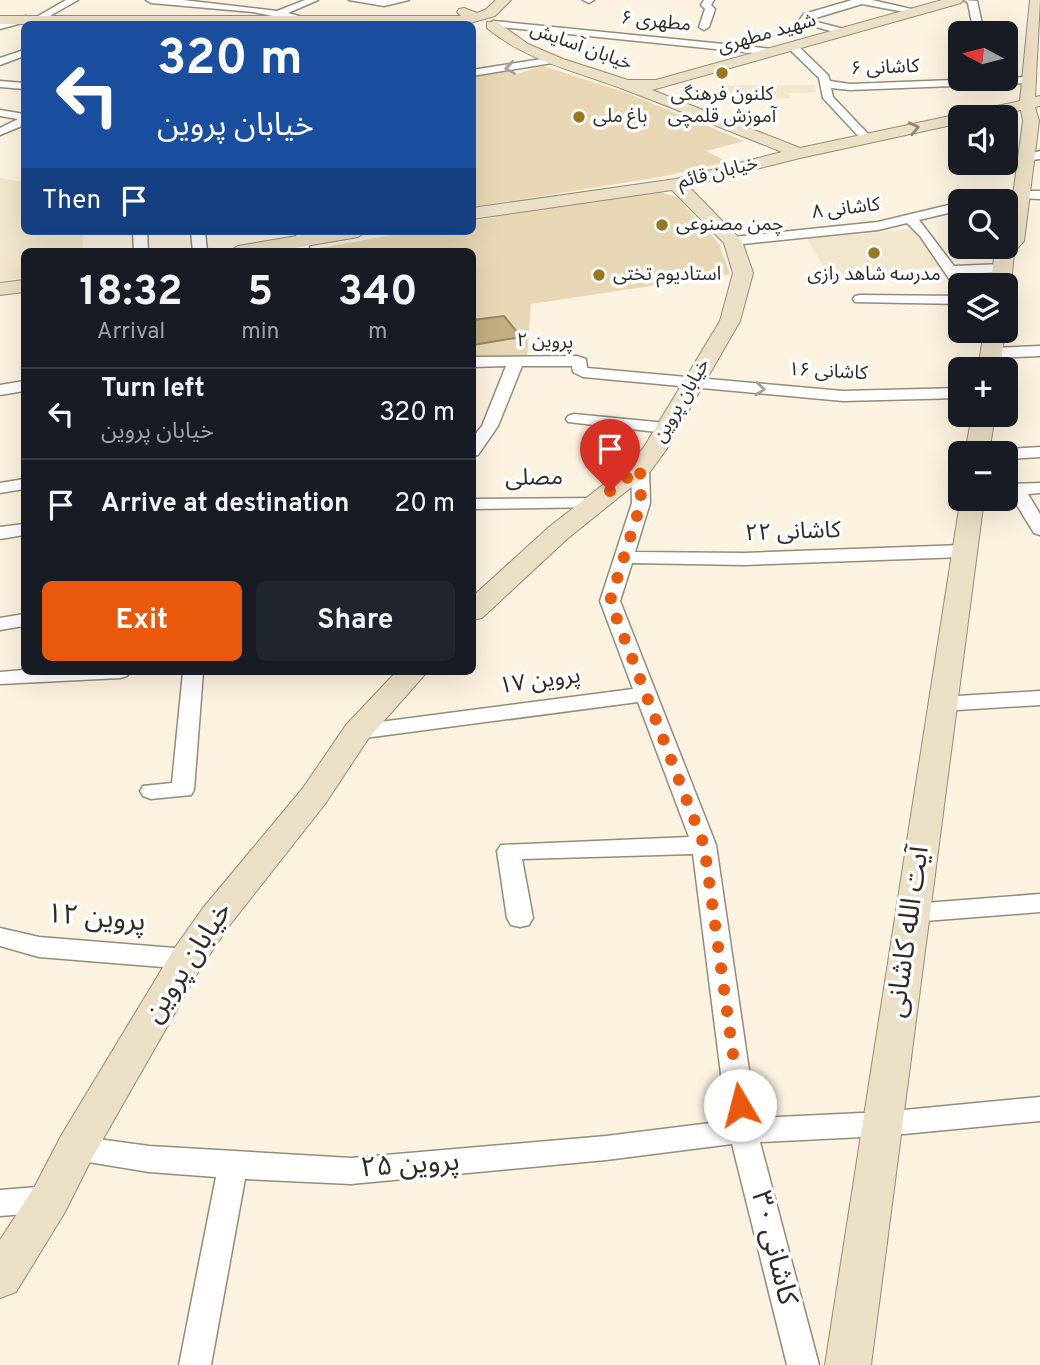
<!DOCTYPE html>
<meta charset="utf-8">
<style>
:root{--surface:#171b24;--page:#20242c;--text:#f1f3f6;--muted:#9ea1a6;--line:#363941;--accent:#ea580c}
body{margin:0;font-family:Overpass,"Noto Sans Arabic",sans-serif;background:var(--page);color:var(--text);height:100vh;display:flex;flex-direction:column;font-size:26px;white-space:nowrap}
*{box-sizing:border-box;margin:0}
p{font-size:23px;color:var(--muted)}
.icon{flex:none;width:38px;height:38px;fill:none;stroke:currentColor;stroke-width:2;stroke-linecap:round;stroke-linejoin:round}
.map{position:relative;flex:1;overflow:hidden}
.panel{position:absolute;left:21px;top:248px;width:455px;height:427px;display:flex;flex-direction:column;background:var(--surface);border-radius:10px;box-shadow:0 7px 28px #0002}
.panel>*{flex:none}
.top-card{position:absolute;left:21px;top:21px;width:455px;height:214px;border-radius:10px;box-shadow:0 7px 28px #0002;background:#1a4fa0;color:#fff;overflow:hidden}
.needle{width:46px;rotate:277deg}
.buttons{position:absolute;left:948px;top:21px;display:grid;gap:14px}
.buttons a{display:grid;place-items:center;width:70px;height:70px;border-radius:10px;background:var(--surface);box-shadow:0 7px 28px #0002;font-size:35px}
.pin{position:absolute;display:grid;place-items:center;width:60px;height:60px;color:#fff;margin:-72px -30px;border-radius:50% 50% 50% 0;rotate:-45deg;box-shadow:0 0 7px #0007}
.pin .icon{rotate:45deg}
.me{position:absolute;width:77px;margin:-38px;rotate:352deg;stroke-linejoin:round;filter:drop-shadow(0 0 5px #0008)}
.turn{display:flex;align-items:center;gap:24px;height:147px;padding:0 21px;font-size:32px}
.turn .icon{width:91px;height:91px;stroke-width:2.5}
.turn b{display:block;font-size:49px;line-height:60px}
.then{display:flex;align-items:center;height:66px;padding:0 21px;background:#0003;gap:14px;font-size:26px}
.eta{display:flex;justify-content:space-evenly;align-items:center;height:119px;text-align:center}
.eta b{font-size:42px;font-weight:700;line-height:49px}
.button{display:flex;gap:14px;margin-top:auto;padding:14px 21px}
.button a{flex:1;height:80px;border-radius:10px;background:var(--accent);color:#fff;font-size:28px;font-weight:700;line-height:80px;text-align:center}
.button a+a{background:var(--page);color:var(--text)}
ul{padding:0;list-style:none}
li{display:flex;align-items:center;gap:21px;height:91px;padding:0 21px;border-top:2px solid var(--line)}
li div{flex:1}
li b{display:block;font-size:26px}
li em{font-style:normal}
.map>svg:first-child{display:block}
.built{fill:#f2e6cc}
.green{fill:#e7d7b4}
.water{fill:#c3ae7e;stroke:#978763;stroke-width:2}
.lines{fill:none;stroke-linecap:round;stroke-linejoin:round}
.street-casing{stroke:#948c7a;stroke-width:3}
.secondary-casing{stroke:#948c7a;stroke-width:2}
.street{fill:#fff;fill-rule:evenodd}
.secondary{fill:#ebe0c5;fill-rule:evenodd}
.oneway{stroke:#a1a09c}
.oneway2{stroke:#8d8674}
.route{stroke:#ea580c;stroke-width:12;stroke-dasharray:0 21.6}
.poi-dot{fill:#987721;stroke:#fff;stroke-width:2.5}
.labels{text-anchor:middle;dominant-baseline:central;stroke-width:7;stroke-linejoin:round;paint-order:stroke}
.far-street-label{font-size:19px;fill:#2f2b24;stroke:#fff}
.far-poi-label{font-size:19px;fill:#2f2b24;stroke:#fff;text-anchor:start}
.street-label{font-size:23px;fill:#2f2b24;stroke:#fff}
.near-street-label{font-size:28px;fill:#2f2b24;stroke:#fff}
</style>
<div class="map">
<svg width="1040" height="1365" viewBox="0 0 1040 1365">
<rect width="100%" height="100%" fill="#fbf2df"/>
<g class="built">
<polygon points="722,85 815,85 816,92 789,93 790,98 723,100"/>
<polygon points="0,178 24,182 24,231 84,231 82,252 24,252 24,278 0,281"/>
<polygon points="910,229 915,229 942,267 829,275 807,239"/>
</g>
<g class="green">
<polygon points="543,66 627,93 744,141 706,151 728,162 660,177 473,207 473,75 504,70 513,75"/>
<polygon points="652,190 677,197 719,244 730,274 531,304 527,360 473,360 472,252 313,252 314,249 415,231 472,231 473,221"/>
</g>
<polygon class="water" points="504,316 521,337 473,345 473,320"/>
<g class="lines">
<g class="street-casing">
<g id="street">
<polygon points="66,0 78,0 41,21 33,19"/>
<polygon points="146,0 183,0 277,11 305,0 318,0 288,13 317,21 312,24 253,12 151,3"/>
<polygon points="349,0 409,0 384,6"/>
<polygon points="583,0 594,0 589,3"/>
<polygon points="704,0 714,0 711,5 715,9 709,27 704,30 699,27 705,9 701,5"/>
<polygon points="852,0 872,0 920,11 915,14 862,4 809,20 848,30 850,32 845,35 798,22 804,14"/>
<polygon points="964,0 977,1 984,33 974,33 968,3"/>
<polygon points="26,16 31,19 29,21 0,29 0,23"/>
<polygon points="494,21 773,49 778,52 773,55 491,26 491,22"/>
<polygon points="789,45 797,45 828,75 830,81 850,84 1029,77 1034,80 1029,83 850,90 831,88 833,97 872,138 866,141 862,140 823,98 819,78 789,49"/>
<polygon points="24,50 24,56 0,65 0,58"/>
<polygon points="548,58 553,61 552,63 472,76 472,70"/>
<polygon points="0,81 24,83 24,89 0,87"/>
<polygon points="0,110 24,114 24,125 0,135 0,128 18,119 0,116"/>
<polygon points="1040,151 1040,159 1024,161 1018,157"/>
<polygon points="1022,191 1040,191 1040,199 1018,198 1016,195"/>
<polygon points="1007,197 1011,198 1011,204 993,201 995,198"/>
<polygon points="961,202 961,210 919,220 954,266 1004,264 1011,268 1004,272 960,274 968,285 961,285 961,290 956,289 920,236 907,223 878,230 733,245 726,241 733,237 878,222"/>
<polygon points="133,231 147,231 148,252 134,252"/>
<polygon points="191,231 205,231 207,252 193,252"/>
<polygon points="297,231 311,231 308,252 294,252"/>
<polygon points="860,295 961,296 961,304 855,302 853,299 855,296"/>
<polygon points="1040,346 1040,356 991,358 983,353 991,348"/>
<polygon points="577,356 586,359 587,368 843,391 961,388 961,398 843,401 583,377 573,372 572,366 522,366 498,426 478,455 472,456 472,438 482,426 506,366 472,367 472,357"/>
<polygon points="24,381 24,391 0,395 0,385"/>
<polygon points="574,414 666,423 674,428 666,433 568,422 566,419 568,416"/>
<polygon points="1040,447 1040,457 1006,459 1006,453 998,453 1006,449"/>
<polygon points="640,463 649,468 650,503 635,552 744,553 963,545 972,551 963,557 744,565 632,563 620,601 716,845 756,1118 883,1112 1040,1097 1040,1121 883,1136 760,1142 819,1365 787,1365 732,1144 606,1160 351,1184 245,1179 211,1365 179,1365 216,1177 149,1172 76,1160 66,1157 61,1148 66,1139 76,1136 149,1146 351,1158 606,1136 727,1121 693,854 522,859 533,918 529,925 520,927 511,925 507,918 497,851 501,845 689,837 638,702 357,739 349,737 346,732 349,727 357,725 633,689 600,601 632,503 631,468"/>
<polygon points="24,479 24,489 0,493 0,483"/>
<polygon points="1040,483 1040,493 1028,494 1040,514 1040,535 1034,533 1010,494 1006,494 1006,484"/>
<polygon points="595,498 601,499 604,503 601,507 472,509 472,499"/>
<polygon points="24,524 24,535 0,539 0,527"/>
<polygon points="24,614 24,626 0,630 0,618"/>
<polygon points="24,670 24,672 130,672 127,676 120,678 0,684 0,672"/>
<polygon points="183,672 203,672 194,790 191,795 151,799 143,796 140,791 143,786 172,783"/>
<polygon points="1040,691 1040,705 941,711 933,709 930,704 933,699 941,697"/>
<polygon points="1040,894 1040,912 912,922 903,919 900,913 903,907 912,904"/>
<polygon points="0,928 39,937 187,949 196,952 200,959 196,966 187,969 39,957 0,946"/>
<polygon points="50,1186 61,1190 65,1199 61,1208 50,1212 0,1216 0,1190"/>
</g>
</g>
<g class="secondary-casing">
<g id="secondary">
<polygon points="496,0 511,0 495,16 466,24 0,24 0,16 461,16 457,12 459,9 464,8 477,13 485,10"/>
<path d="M942 0H963L961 3 652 90 800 148 1020 101 1030 0H1040L1035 97 1040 96V106L1035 107 1039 121 1024 241 1014 252 1011 285 1008 289 1006 285H991L995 247H1006L1023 121 1021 110 987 117H961V123L800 158 688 186 742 241 753 273 740 321 666 450 649 473 567 539 482 618 472 620V597L549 527 631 463 644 447 720 321 733 273 724 243 672 190 472 219V208L676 179 782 152C729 131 676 109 623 89 575 71 527 61 487 28V22H497L528 44 563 59 628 80H656Z"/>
<polygon points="326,231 367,231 358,237 271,252 228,252 238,246"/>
<polygon points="24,280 24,292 0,295 0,283"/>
<polygon points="984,331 1005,331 1000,369 978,369"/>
<polygon points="972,415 995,415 989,453 965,453"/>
<polygon points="961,496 961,499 984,499 871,1365 825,1365"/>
<polygon points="396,672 427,672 368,739 325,804 229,926 200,969 91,1160 65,1212 16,1292 0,1298 0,1240 35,1186 61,1136 174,949 203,908 303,788 346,725"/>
</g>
</g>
<use href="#street" class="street"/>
<use href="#secondary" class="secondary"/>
</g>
<defs><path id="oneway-chevron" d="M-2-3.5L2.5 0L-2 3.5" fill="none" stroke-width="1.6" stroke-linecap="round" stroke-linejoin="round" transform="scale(1.75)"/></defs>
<g class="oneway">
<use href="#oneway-chevron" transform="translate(510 68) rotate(172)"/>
<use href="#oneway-chevron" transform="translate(760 389) rotate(5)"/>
</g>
<use class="oneway2" href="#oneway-chevron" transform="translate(914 128) rotate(-12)"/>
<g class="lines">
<polyline class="route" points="610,491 640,468 641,503 610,601 704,845 740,1105"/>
</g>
<g class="poi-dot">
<circle cx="722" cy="73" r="7"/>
<circle cx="579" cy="117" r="7"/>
<circle cx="662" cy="225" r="7"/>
<circle cx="874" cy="253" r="7"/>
<circle cx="599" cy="275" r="7"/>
</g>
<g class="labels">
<g class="far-street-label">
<text transform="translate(656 22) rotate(6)">مطهری ۶</text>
<text transform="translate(767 34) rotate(-16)">شهید مطهری</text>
<text transform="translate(581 47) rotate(20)">خیابان آسایش</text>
<text transform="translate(885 68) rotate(-2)">کاشانی ۶</text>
<text transform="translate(718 173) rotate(-14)">خیابان قائم</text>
<text transform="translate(846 209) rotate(-7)">کاشانی ۸</text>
<text transform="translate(545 342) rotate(2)">پروین ۲</text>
<text transform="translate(828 372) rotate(3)">کاشانی ۱۶</text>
<text transform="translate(682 401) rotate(-60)">خیابان پروین</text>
</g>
<g class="far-poi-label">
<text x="722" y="95" text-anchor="middle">کلنون فرهنگی<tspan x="722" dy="22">آموزش قلمچی</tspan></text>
<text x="593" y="117">باغ ملی</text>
<text x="676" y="225">چمن مصنوعی</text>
<text x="613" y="275">استادیوم تختی</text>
<text x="874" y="275" text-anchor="middle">مدرسه شاهد رازی</text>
</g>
<g class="street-label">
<text transform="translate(534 479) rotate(-1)">مصلی</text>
<text transform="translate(793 533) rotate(-2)">کاشانی ۲۲</text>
<text transform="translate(540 682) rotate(-8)">پروین ۱۷</text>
</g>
<g class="near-street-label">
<text transform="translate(96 919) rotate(5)">پروین ۱۲</text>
<text transform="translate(909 932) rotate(-82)">آیت الله کاشانی</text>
<text transform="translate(189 963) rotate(-57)">خیابان پروین</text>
<text transform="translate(410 1166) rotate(-4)">پروین ۲۵</text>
<text transform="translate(773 1248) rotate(76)">کاشانی ۳۰</text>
</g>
</g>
</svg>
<div class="buttons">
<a><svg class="needle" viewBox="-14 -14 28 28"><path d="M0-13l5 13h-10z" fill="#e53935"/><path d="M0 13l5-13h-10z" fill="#9ea1a6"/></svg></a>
<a><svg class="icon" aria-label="sound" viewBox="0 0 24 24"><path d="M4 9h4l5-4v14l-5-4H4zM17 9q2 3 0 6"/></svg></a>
<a><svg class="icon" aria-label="search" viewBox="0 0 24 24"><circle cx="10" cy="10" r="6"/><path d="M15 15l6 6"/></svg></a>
<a><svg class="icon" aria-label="layers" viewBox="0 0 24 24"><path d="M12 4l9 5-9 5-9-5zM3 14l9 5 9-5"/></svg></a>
<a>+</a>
<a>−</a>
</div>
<div class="pin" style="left:610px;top:491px;background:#d93025"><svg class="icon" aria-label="arrive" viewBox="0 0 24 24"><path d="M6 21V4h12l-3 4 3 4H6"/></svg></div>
<svg class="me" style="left:740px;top:1105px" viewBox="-20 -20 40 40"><circle r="19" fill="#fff"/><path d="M0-13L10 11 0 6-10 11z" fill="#ea580c"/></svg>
<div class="top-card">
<div class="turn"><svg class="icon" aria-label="left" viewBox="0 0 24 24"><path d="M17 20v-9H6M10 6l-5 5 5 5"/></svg><div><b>320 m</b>خیابان پروین</div></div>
<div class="then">Then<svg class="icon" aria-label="arrive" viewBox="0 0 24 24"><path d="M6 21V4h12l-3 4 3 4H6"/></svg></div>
</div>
<section class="panel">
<div class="eta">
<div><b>18:32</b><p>Arrival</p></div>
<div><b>5</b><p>min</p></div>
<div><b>340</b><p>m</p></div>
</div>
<ul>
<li><svg class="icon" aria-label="left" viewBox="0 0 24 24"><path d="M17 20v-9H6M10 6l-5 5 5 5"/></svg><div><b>Turn left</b><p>خیابان پروین</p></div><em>320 m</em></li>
<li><svg class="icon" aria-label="arrive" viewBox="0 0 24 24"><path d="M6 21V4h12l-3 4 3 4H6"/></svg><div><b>Arrive at destination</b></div><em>20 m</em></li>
</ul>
<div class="button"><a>Exit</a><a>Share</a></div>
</section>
</div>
